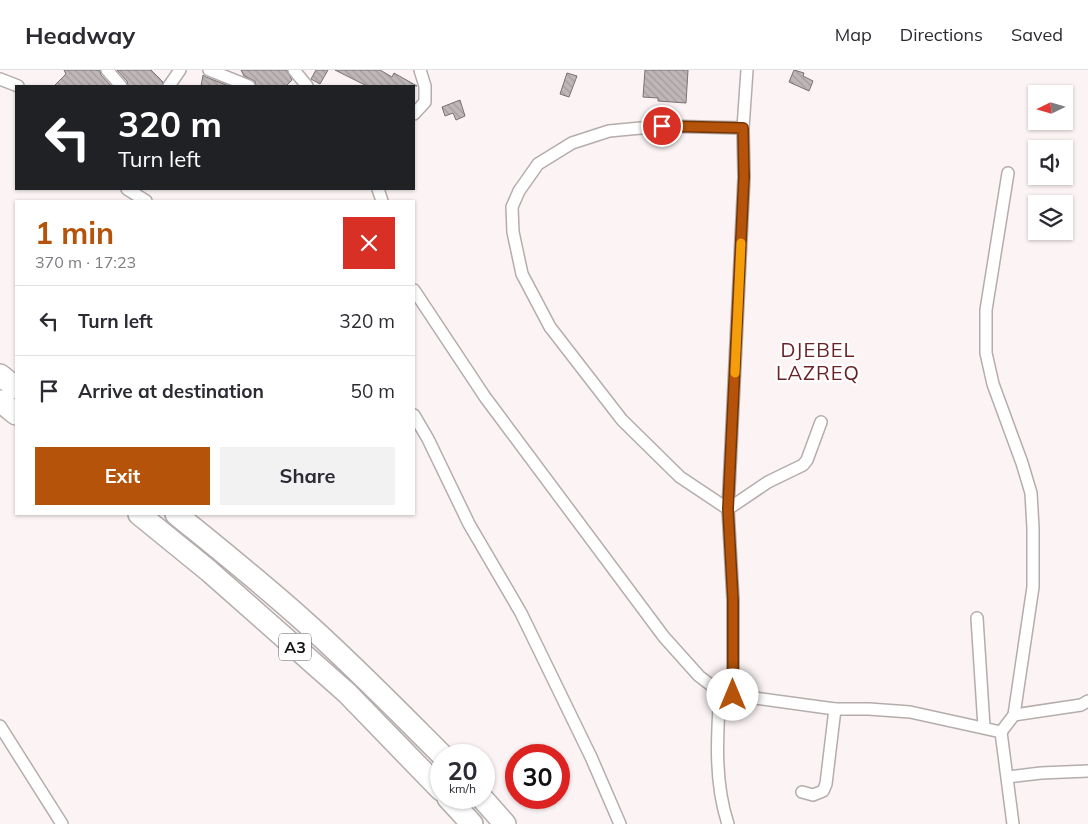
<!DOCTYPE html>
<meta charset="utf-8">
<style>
:root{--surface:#fff;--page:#f2f2f3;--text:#2b2b33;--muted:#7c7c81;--line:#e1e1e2;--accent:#b45309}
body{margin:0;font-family:Mulish,sans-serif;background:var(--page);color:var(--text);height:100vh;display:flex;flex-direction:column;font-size:19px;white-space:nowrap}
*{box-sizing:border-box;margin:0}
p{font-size:16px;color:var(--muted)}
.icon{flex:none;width:28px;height:28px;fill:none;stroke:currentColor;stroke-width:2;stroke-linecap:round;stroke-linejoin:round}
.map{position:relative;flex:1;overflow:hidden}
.panel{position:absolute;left:15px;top:130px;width:400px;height:315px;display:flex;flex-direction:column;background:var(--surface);border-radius:0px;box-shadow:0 1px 4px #0004}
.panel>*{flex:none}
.banner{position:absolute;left:15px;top:15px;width:400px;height:105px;border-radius:0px;box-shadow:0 1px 4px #0004;background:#202124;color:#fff;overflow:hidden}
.needle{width:32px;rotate:265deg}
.controls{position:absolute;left:1028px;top:15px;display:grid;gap:10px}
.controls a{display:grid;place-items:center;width:45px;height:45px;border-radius:0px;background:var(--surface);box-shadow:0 1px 4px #0004;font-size:25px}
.speed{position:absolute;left:430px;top:674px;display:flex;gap:10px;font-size:25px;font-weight:700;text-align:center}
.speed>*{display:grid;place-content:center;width:65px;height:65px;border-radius:50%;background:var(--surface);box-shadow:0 1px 4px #0004;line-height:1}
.speed small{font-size:12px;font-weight:400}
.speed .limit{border:8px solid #d22;background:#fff;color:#111}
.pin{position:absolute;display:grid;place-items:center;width:42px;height:42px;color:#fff;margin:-21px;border:2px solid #fff;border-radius:50%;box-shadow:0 1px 5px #0007}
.me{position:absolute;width:55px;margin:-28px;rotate:0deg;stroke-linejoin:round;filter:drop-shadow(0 0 4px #0008)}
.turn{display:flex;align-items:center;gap:18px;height:105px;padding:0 20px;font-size:22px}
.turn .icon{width:65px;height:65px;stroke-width:2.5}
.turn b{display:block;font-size:35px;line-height:42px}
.round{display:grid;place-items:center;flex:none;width:52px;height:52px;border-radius:0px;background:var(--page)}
.headline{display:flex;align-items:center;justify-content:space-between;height:85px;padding:0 20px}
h1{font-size:30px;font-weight:700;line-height:38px;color:var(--accent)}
.action{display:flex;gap:10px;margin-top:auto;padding:10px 20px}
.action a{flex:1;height:58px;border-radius:0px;background:var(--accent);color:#fff;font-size:20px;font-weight:700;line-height:58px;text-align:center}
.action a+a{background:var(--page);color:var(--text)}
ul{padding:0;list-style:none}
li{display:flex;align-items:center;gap:15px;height:70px;padding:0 20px;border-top:1px solid var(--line)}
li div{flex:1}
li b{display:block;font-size:19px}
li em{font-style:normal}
header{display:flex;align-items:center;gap:30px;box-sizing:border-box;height:70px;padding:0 25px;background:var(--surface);border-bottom:1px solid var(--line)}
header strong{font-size:24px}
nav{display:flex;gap:28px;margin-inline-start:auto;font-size:18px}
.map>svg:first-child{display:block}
.building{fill:url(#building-back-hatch);stroke:#797272}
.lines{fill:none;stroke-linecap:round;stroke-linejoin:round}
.minor-casing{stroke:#b4adac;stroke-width:14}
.motorway-casing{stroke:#b4adac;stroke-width:24}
.minor{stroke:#fff;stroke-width:11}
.motorway{stroke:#fff;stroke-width:21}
.route-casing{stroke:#753606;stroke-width:12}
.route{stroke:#b45309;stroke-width:9}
.slow{stroke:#f59e0b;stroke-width:9}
.labels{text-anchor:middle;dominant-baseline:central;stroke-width:4.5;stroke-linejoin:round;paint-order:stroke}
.shield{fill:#fff;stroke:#5c5a5a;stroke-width:1}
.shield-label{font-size:16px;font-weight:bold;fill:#161313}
.quarter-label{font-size:20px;letter-spacing:1px;fill:#692326;stroke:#fff}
</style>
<header>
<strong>Headway</strong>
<nav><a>Map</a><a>Directions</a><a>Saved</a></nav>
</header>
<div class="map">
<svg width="1088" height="754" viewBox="0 0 1088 754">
<defs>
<pattern id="building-back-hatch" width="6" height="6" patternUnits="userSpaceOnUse" patternTransform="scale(1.25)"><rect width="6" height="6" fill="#bfb7b7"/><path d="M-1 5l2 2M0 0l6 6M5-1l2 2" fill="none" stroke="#a39c9c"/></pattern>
</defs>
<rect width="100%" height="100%" fill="#fcf4f4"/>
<g class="building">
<polygon points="64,0 100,0 101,5 111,16 54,16 66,4"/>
<polygon points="117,0 151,0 163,12 162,16 128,16 127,11"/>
<polygon points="241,0 287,0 292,10 286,16 256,16 255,11 244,6"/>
<polygon points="316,0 328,0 320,14 311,9"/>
<polygon points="335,0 380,0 392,7 394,3 417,16 367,16"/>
<polygon points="645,0 688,0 686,33 658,31 658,28 643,27"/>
<polygon points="794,0 804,3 803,6 813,11 809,21 789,12"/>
<polygon points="567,3 577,6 569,27 560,24"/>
<polygon points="203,5 206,7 229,16 201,16"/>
<polygon points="460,30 465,46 456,50 453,43 445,46 442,37"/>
</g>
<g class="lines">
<g class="minor-casing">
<g id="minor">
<polyline points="107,0 121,16"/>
<polyline points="209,0 249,16"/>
<polyline points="294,0 307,16"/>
<polyline points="0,9 18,16"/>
<polyline points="169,16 180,0"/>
<polyline points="414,44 425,32 425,16 420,0"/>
<polyline points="743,58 662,56 609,61 572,73 538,94 519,121 512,137 513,162 522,204 550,257 622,350 680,407 728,439 768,412 803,395 807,390 821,352"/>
<polyline points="1008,103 986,240 986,283 993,314 1022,393 1031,423 1033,458 1033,517 1014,645"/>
<polyline points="127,119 146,131"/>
<polyline points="378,119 382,131"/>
<polyline points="414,220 485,327 664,567 699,606 720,622 733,625 835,639 869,639 910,642 1001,662 1013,754"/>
<polyline points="414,345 428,369 469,454 521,543 591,687 620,754"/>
<polyline points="977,548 984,657"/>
<path d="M720 622C717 665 714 712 728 754"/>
<polyline points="733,625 733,530 728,439 744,107 743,58 747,0"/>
<polyline points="0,656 62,754"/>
<polyline points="1001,662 1014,645 1081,635 1088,631"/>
<polyline points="1008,707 1041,703 1088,701"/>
<polyline points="802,722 813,725 823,721 826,714 835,639"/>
</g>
</g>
<g class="motorway-casing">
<g id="motorway">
<polyline points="0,305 16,318"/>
<polyline points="0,331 16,344"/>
<polyline points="139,444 209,501 347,623 441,720"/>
<path d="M176 444C219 479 263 514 305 552 352 594 397 640 442 685"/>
<polyline points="448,728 472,754"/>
<polyline points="482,728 505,754"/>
</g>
</g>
<use href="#minor" class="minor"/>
<use href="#motorway" class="motorway"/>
</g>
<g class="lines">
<g class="route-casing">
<polyline id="route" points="662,56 743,58 744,107 728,439 733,530 733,625"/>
</g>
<use href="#route" class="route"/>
<polyline class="slow" points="735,303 741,173"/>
</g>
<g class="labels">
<rect class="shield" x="279" y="563.5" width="32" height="27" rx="4"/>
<g class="shield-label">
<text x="295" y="577">A3</text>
</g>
<g class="quarter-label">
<text x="818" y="279">DJEBEL<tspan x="818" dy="23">LAZREQ</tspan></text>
</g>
</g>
</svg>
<div class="controls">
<a><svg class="needle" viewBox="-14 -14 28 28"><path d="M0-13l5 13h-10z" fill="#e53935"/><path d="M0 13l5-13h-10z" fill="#7c7c81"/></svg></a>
<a><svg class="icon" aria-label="sound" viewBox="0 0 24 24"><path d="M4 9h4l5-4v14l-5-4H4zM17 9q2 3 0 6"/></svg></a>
<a><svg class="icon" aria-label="layers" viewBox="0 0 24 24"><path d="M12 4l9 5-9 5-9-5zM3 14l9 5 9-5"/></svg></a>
</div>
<div class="speed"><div>20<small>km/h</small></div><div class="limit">30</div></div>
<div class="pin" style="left:662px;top:56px;background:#d93025"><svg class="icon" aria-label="arrive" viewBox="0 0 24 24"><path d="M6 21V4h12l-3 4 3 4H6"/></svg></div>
<svg class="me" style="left:733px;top:625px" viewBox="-20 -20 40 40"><circle r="19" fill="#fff"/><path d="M0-13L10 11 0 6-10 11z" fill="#b45309"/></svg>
<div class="banner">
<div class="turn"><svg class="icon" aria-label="left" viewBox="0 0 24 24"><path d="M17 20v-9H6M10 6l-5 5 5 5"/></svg><div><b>320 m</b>Turn left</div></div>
</div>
<section class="panel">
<div class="headline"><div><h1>1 min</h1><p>370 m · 17:23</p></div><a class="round" style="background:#d93025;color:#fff"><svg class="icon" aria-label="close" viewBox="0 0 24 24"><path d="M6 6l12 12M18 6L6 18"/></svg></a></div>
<ul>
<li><svg class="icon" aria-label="left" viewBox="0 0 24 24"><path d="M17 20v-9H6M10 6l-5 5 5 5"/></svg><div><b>Turn left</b></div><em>320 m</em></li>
<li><svg class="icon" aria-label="arrive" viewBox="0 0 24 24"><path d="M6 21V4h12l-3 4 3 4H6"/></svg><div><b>Arrive at destination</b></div><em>50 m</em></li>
</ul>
<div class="action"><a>Exit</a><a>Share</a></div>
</section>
</div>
